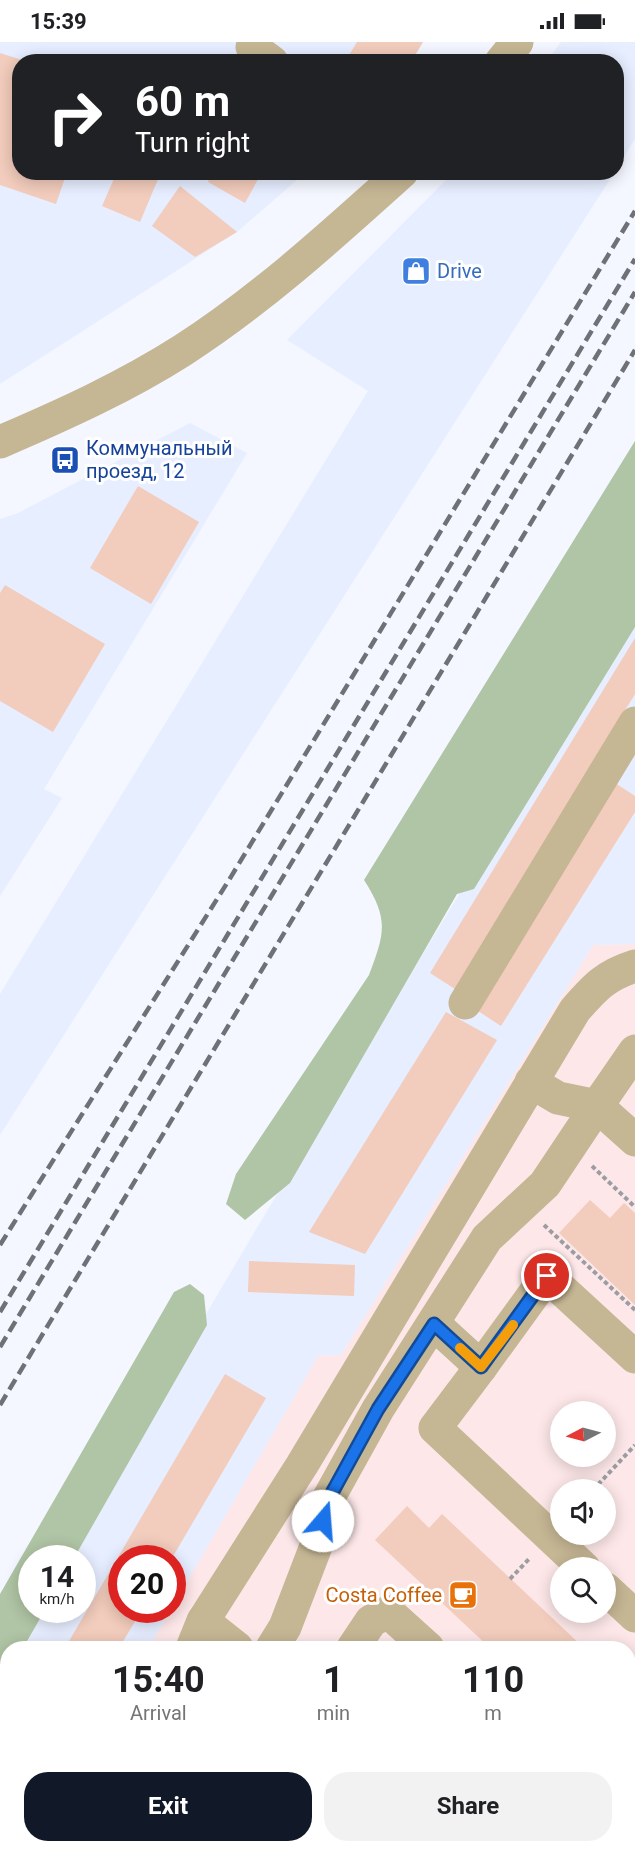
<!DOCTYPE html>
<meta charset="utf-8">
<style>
:root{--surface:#fff;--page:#f2f2f2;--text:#202124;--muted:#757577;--accent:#111827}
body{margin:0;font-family:Roboto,sans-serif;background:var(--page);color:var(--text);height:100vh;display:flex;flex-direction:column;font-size:22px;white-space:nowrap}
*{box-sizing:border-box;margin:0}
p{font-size:20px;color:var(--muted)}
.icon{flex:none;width:33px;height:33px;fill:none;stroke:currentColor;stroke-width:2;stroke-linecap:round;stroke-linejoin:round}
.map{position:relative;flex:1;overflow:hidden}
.drawer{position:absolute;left:0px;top:1599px;width:636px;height:212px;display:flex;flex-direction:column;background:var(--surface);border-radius:24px 24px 0 0;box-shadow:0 3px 15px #0003}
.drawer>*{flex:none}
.top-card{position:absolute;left:12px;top:12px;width:612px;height:126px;border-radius:24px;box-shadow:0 3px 15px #0003;background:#202124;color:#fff;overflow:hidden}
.needle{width:39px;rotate:264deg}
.controls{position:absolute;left:550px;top:1359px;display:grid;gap:12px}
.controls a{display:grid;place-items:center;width:66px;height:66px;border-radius:50%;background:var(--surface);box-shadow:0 3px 15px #0003;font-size:30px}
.speed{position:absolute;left:18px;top:1503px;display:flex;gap:12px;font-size:30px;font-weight:700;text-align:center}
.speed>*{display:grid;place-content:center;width:78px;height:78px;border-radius:50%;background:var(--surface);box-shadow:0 3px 15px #0003;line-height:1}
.speed small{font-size:15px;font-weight:400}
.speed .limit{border:9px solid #d22;background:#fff;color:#111}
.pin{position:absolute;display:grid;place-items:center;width:51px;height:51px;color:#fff;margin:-26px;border:3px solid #fff;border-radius:50%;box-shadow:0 2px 6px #0007}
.me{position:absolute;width:66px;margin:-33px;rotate:18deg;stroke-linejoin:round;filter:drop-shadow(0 0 4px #0008)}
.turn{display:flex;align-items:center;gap:21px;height:126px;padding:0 24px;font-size:27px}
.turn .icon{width:78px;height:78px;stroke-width:2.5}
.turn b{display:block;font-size:42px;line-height:51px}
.eta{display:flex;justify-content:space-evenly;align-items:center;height:102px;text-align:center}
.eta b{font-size:36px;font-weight:700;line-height:42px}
.cta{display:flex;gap:12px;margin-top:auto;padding:12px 24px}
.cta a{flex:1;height:69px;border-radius:24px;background:var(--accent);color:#fff;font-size:24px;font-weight:700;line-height:69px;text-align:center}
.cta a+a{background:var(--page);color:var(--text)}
.status{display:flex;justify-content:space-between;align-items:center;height:42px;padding:0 30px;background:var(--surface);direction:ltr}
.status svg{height:16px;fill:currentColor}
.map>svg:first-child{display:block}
.commercial{fill:#fde7e8;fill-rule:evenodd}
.built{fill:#e7eeff}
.green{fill:#bcc9b5}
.forest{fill:#b0c5a5}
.building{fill:#f2ccbc}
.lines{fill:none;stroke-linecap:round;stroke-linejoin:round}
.path{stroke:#9b9da3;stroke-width:4;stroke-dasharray:4.5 3;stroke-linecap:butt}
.minor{stroke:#c5b694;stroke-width:33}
.rail{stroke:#6f7176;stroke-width:4.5;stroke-dasharray:12 6;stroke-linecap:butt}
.route-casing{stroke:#114b97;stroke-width:15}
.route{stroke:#1a73e8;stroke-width:10}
.slow{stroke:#f59e0b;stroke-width:10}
.labels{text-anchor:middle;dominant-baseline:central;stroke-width:6;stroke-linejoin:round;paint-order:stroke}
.shop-label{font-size:20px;fill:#366cbe;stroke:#fff;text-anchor:start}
.transit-label{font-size:20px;fill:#164399;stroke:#fff;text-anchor:start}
.food-label{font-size:20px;fill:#c56008;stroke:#fff;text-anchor:end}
</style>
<div class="status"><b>15:39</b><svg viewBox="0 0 49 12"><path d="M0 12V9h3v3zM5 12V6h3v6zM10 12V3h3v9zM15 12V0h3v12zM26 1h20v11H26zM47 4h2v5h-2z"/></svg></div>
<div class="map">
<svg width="635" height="1810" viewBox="0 0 635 1810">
<rect width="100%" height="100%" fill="#f4f7ff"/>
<path class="commercial" d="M635 902V1810H278L271 1803H628V1606H148L318 1314 341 1313 593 903ZM561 1370H606V1414H561ZM561 1448H606V1492H561ZM561 1526H606V1570H561Z"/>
<g class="built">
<polygon points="0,0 423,0 411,20 20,20 20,130 305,131 237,190 0,342"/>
<polygon points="561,0 635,0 635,97 617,126 616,20 547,19"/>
<polygon points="454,130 614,131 0,1093 0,952 368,349 287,298"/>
<polygon points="190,381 247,411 44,747 62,756 0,854 0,477 18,471"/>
<polygon points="635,562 635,902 593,903 341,1313 318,1314 173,1564 172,1516 122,1516 122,1568 171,1568 148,1606 9,1606 32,1568 82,1568 82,1516 62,1516 261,1179"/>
<polygon points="7,1608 8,1803 33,1803 29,1810 0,1810 0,1621"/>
</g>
<g class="green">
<polygon points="633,1717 635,1773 629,1790 629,1722"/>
<polygon points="176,1803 296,1803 303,1810 172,1810"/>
<polygon points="573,1803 621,1803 616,1810 569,1810"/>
</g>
<g class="forest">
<path d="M635 399V585L474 847 457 852 290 1141 245 1178 226 1162 236 1132 369 933C385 891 389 877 364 838Z"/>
<polygon points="190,1242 204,1253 207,1283 74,1516 32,1516 32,1568 45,1568 23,1606 8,1606 7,1634 0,1647 0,1552 174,1250"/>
</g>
<g class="building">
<polygon points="357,0 423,0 411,20 345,20"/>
<polygon points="0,11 25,19 20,20 20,130 67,130 56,162 0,143"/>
<polygon points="117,130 161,130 140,180 102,164"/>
<polygon points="213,130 262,130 245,161 208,140"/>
<polygon points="180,144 237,190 195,215 152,184"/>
<polygon points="138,444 199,480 151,562 90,526"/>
<polygon points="5,543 105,602 53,690 0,659 0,551"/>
<polygon points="635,596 635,652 455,947 430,931"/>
<polygon points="615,741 635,754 635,770 501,984 475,967"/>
<polygon points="446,970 497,998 365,1212 309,1190"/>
<polygon points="590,1158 610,1176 624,1161 635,1171 635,1263 559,1191"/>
<polygon points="249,1219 355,1223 354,1254 248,1250"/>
<polygon points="225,1332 266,1356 172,1516 122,1516 122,1568 142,1568 119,1606 65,1606"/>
<polygon points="407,1464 429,1486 442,1472 584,1606 490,1606 375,1498"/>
<polygon points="628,1673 635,1680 635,1715 628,1722"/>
<polygon points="8,1704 8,1798 0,1810 0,1717"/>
</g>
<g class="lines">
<g class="path">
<polyline points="592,1124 635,1165"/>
<polyline points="544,1183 635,1268"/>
<polyline points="593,1448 635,1403"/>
<polyline points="510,1537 530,1516"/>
<polyline points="628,1797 635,1787"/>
<polyline points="620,1810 625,1803"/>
</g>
<g class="minor">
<polyline points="252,5 272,20"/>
<polyline points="501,20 517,0"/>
<path d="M0 400C63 373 125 345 183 308 262 257 332 193 402 130"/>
<polyline points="465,961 635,681"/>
<polyline points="635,1009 597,1064 635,1098"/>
<polyline points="434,1282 481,1325 547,1234 635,1315"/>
<polyline points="481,1325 435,1386 584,1526"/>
<polyline points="606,1547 635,1574"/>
<polyline points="203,1579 237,1606"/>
<path d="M192 1606 203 1579 302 1423 575 968C595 945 606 933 635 924"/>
<polyline points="272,1606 285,1585 318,1499 327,1459 378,1367 487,1196 545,1142 597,1064 558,1056 531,1040"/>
<polyline points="353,1606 371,1579 388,1570 428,1606"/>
<polyline points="366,1803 374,1810"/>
<polyline points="135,1810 139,1803"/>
<polyline points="552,1810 557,1803"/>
</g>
<g class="rail">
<polyline points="0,1203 229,838 635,169"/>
<polyline points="0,1270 635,217"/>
<polyline points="0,1305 635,250"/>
<polyline points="0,1363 635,308"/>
</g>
</g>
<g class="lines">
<g class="route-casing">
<polyline id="route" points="323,1479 327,1460 378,1367 434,1282 481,1325 547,1234"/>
</g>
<use href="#route" class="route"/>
<polyline class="slow" points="460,1306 481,1325 513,1283"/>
</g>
<defs>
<g id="shop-square" transform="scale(1.5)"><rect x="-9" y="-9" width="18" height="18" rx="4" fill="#3f7fe0" stroke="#fff"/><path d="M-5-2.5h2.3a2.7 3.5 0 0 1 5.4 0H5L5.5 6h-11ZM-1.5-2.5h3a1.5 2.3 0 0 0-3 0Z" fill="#fff"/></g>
<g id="bus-square" transform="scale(1.5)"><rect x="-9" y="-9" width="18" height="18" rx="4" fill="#1a4fb4" stroke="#fff"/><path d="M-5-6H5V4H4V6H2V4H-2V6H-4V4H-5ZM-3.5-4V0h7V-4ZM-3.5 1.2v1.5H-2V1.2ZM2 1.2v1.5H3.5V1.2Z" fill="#fff"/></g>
<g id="cafe-square" transform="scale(1.5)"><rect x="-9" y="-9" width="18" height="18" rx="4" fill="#e8710a" stroke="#fff"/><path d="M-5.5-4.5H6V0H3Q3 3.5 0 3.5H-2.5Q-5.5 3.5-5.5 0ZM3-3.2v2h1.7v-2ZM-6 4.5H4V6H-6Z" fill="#fff"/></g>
</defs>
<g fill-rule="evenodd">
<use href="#shop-square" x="416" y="229"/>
<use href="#bus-square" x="65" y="418"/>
<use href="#cafe-square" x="463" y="1553"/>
</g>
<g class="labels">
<g class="shop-label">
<text x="437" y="229">Drive</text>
</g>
<g class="transit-label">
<text x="86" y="406">Коммунальный<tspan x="86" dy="23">проезд, 12</tspan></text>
</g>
<g class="food-label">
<text x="442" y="1553">Costa Coffee</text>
</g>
</g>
</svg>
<div class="controls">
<a><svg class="needle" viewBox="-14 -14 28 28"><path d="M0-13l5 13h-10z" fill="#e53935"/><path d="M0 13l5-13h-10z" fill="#757577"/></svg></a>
<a><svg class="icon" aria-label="sound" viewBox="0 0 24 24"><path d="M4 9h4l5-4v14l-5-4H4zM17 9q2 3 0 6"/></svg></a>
<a><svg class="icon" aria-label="search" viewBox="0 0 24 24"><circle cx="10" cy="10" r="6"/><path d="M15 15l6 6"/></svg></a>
</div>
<div class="speed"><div>14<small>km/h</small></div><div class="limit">20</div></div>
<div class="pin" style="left:547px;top:1234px;background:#d93025"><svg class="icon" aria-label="arrive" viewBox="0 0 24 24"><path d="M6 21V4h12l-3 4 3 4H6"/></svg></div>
<svg class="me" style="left:323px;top:1479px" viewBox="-20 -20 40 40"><circle r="19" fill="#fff"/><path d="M0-13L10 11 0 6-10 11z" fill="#1a73e8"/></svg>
<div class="top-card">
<div class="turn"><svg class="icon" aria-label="right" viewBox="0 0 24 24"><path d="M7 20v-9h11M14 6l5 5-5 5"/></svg><div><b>60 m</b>Turn right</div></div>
</div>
<section class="drawer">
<div class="eta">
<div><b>15:40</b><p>Arrival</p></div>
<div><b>1</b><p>min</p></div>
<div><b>110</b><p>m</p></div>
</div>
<div class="cta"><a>Exit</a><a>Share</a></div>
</section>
</div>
